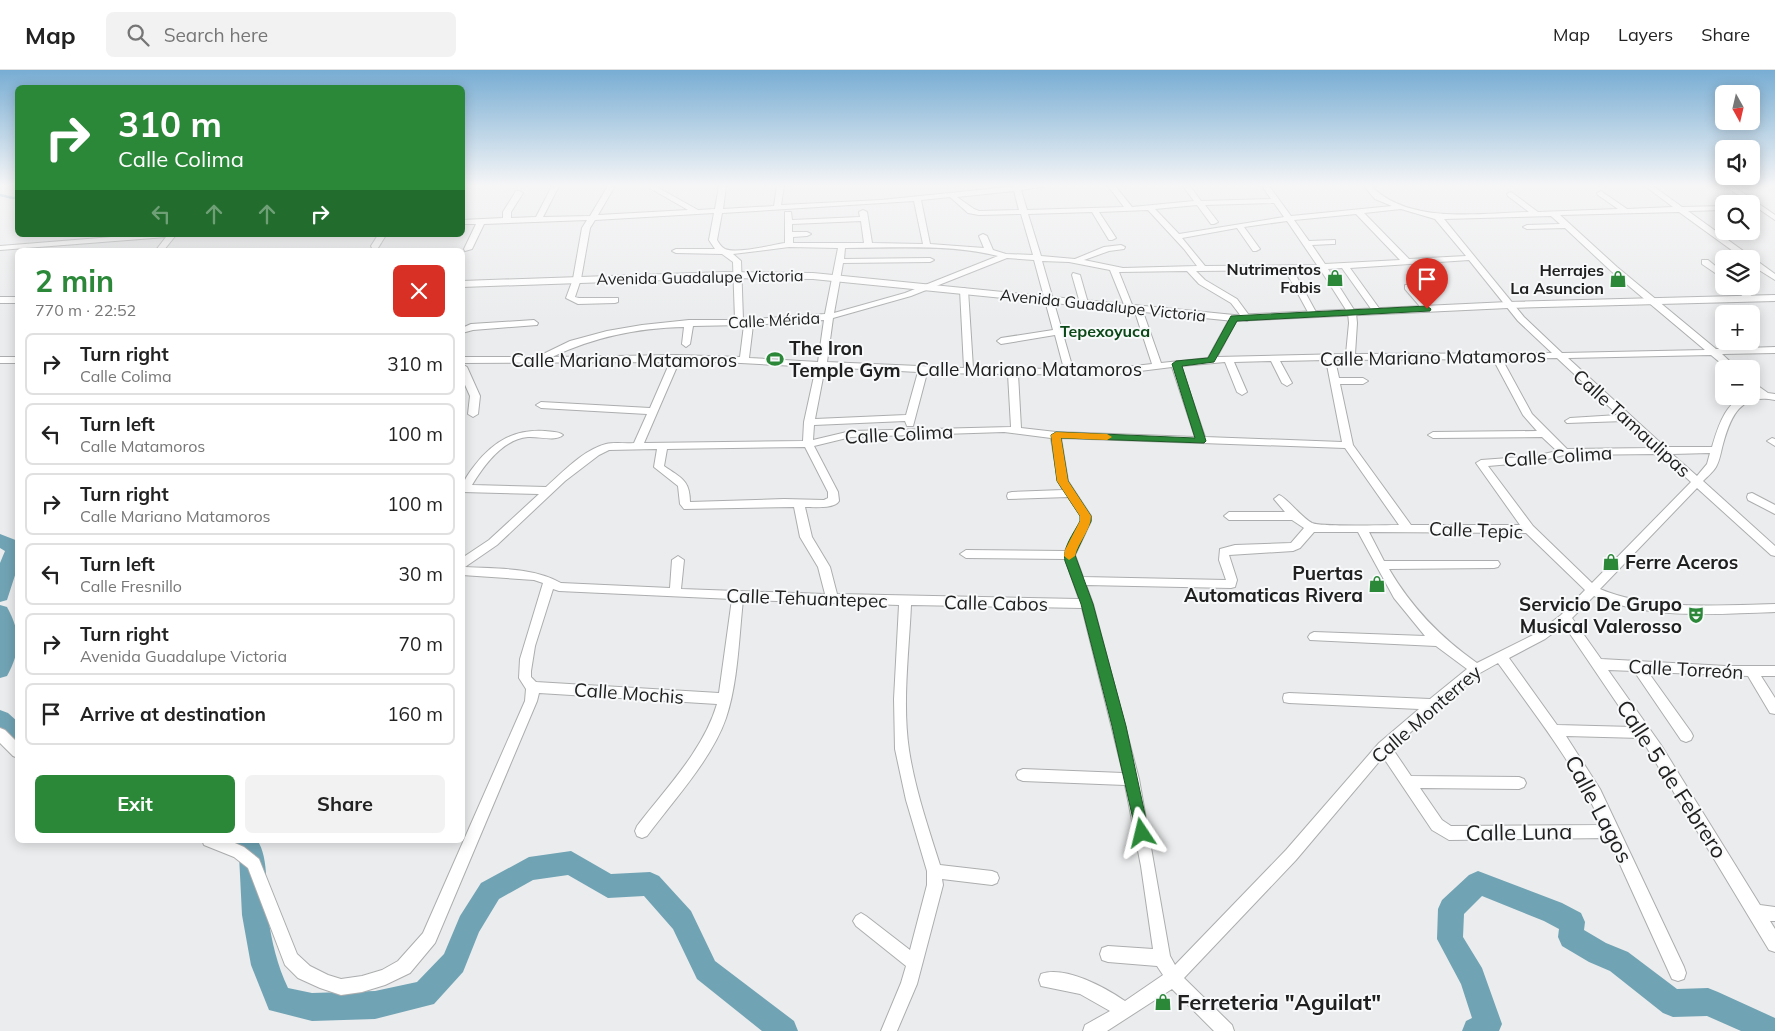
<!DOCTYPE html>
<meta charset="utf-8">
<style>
:root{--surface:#fff;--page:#f2f2f2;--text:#222;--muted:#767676;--line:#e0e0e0;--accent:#2b8839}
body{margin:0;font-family:Mulish,sans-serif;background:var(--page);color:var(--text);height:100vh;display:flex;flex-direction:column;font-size:19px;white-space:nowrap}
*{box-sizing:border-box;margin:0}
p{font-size:16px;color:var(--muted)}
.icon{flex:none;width:28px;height:28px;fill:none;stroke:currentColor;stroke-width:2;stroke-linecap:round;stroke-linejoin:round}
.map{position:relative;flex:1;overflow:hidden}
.details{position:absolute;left:15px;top:178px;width:450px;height:595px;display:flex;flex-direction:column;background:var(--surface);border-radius:8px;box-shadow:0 2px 12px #0003}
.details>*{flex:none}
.guide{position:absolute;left:15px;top:15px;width:450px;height:152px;border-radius:8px;box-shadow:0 2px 12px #0003;background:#2b8839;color:#fff;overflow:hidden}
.needle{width:32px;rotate:172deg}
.fabs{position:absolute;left:1715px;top:15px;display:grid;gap:10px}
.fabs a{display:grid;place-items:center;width:45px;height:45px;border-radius:8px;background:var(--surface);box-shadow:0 2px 12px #0003;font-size:25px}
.pin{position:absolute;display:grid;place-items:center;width:42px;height:42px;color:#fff;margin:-51px -21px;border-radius:50% 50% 50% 0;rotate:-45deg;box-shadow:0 0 5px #0007}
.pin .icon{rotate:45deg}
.me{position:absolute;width:55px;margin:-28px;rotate:350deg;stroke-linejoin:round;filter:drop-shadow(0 0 4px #0008)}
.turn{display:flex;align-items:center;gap:18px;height:105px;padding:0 20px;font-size:22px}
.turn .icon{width:65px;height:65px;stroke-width:2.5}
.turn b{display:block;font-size:35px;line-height:42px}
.lanes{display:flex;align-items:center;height:48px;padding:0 20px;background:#0003;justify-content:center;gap:25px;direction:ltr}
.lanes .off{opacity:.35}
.round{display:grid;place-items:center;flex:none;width:52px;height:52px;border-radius:8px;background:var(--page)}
.summary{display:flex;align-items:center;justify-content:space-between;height:85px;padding:0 20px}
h1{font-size:30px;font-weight:700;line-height:38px;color:var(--accent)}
.button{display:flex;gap:10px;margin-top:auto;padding:10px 20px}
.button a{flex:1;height:58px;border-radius:8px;background:var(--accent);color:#fff;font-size:20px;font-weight:700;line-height:58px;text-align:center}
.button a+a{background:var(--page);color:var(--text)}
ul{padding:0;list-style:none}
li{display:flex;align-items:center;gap:15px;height:62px;margin:0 10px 8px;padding:0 10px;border:2px solid var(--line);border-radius:8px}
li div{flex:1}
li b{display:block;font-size:19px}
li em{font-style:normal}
header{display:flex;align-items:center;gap:30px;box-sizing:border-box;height:70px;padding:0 25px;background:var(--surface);border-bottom:1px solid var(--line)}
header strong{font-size:24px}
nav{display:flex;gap:28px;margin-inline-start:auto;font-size:18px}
.search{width:350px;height:45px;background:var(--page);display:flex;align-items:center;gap:12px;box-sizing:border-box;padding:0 18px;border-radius:8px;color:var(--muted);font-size:19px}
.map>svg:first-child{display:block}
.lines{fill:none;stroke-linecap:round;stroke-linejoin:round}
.stream{stroke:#70a3b4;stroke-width:2.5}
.river{fill:#70a3b4;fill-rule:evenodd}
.minor-casing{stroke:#acadae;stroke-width:2}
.major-casing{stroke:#acadae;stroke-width:2}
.minor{fill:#fff;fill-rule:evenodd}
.major{fill:#fff;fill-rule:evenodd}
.route{fill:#2b8839;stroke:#1c5825}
.slow{fill:#f59e0b}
.labels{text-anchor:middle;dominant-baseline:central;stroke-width:4;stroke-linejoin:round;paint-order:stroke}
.far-poi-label{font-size:16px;font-weight:bold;fill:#202020;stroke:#f8f9fa;text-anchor:end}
.far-street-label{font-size:16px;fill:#202020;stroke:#f8f9fa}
.far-neighbourhood-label{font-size:16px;font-weight:bold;fill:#0a4817;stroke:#f8f9fa}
.poi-label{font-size:19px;font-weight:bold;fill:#202020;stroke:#f8f9fa;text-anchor:start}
.street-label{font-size:19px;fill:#202020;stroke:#f8f9fa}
.near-street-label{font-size:22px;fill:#202020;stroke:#f8f9fa}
.near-poi-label{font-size:22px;font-weight:bold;fill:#202020;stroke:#f8f9fa;text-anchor:start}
</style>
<header>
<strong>Map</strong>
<div class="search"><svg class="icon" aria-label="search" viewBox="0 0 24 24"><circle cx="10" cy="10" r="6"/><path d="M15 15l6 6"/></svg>Search here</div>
<nav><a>Map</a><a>Layers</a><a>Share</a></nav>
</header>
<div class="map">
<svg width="1775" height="961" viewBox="0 0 1775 961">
<rect width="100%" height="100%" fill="#ebeced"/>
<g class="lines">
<polyline class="stream" points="0,125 13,128 18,127"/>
<g class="river">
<polygon points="0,464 18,471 18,496 7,530 0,532 0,493 5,481 0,478"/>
<path d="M0 535 7 537C21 563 21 580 7 606L0 608Z"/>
<polygon points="0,640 8,643 18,652 18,675 10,673 0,663"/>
<path d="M230 770H257C270 788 265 825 268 847 272 872 277 895 288 918L312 923 375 921 417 912 444 884 460 846 481 813 529 787 571 781 611 804 650 802 659 806 691 841 715 891 794 951 798 961H762L697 909 673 859 644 826 608 828 568 805 533 810 499 829 479 862 463 902 434 934 375 949 312 951 269 940 251 895 242 845 239 785Z"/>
<polygon points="1478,801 1562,833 1581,843 1585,852 1584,860 1606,873 1628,882 1677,919 1708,918 1718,922 1775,948 1775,961 1741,961 1707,946 1673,947 1663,943 1610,901 1589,892 1562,876 1558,867 1559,859 1544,851 1482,826 1464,844 1463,867 1482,898 1502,954 1499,961 1462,961 1466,951 1472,948 1461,914 1437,869 1438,839 1442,830 1469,805"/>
</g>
<g class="minor-casing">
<g id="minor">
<path d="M552 116H559L543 147 590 146 608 116H615L598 145 688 140 646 116H655L698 140 715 139 719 116H726L723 139 774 136 777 116H784L781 135 881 130 1019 116H1047L1021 120 1027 140 1124 137 1108 116H1115L1132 137 1194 131 1183 116H1190L1201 131 1271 129 1262 116H1269L1291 146 1392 136 1375 129 1364 116H1371C1410 155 1479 143 1529 142L1508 126 1507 124 1511 122 1538 142 1618 139 1598 125 1597 123 1601 121 1627 139 1673 137 1645 116H1653L1682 137 1724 136V140L1688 141 1775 204V210L1751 195V189H1744L1679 142 1560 145 1617 197 1716 279 1775 277V283L1722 284 1738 299H1728L1711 285 1568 288 1665 377H1712C1718 357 1727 326 1751 326V323H1756L1751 319V311L1768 323 1775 324V330C1741 323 1731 345 1723 374 1721 381 1720 390 1716 397 1713 402 1707 407 1703 411L1775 476V486L1771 485 1697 418 1600 519C1651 541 1721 535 1775 534V542C1716 544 1649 550 1594 526L1572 548 1601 589 1726 596H1775V606H1761L1775 628V644L1770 643 1748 606 1648 602 1691 662 1693 666 1691 670 1686 672 1681 670 1634 601 1608 600 1661 675 1760 835 1775 837V851H1770L1775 859V882L1769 880 1641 668 1566 666 1600 719 1684 897 1686 903 1684 909 1678 911 1672 909 1608 768 1449 770 1432 760 1383 687 1296 790 1184 908 1232 955 1234 961H1214L1172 919 1107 961H1083L1085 955 1110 941 1080 924 1041 916 1039 910 1041 904C1065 895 1106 918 1125 931L1163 905 1157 896 1108 892 1102 890 1100 884 1102 878 1108 876 1153 879 1141 796 1125 715 1023 711 1018 709 1016 705 1018 701 1023 699 1123 703 1082 538 911 535C909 581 902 634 909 680 915 719 928 757 940 795L992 801 997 803 999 808 997 813 992 815 942 809 943 815 917 914 897 961H881L901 913 906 896 856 856 853 851 856 846 861 843 866 846 910 880 927 815V801L906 730 895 679 894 629 899 535 743 530C739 566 738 613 726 648 712 689 673 731 647 766L642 768 637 766 635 761 637 756C666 718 703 681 717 634L539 623 537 631 435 873 410 903 385 915 362 922 341 925 320 918 298 908 285 895 248 798 234 787 204 775 202 770H228L244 777 259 789 297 884 310 896 328 905 341 909 362 906 382 900 398 891 423 863 525 631 526 619 519 608 520 589 543 513 534 510 462 505V488L489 470 539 424 462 422C462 411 469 403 475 395 494 371 515 359 545 361 551 362 558 361 563 365 555 372 538 366 528 367 503 369 484 395 472 415L546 417C563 402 583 380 606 374 615 372 625 374 634 373L647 344 541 338 536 335 541 332 650 338 670 292 462 293V287H537L570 271 607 261 642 255 689 250H735L733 192 722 184 676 183 672 181 676 179H715L709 170 714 143 595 150 590 158 581 209 575 227 579 228H618V232L615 233 578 234 566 228 573 209 582 158 587 150 484 154 472 179 465 181 464 179 476 154H462V150L503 148V142L516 121H519L523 123 511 142V148L536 147ZM1014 121 1019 140 979 141 974 139 957 127ZM950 127 968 143 979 145 1021 144 1033 185 1006 184 993 180 987 166 983 164 979 166 984 178 930 174 921 130ZM914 131 923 174 872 173 867 142 863 140 859 142 860 147 792 150 791 142H785V173C771 175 737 184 725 179 721 177 719 173 717 170L722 143ZM1274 133 1284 147 1179 164 1155 139 1197 135 1211 154H1214L1218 152 1205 135ZM1401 139 1435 149 1466 186 1409 189 1364 143ZM1148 140 1184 179 1197 196 1123 198 1084 190 1109 181 1124 179 1125 177 1121 175 1104 177 1075 189 1041 186 1028 144 1092 142 1109 170H1112L1116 168 1099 142ZM1356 144 1400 190 1325 194 1312 175 1332 174H1335V170L1309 171 1294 150ZM1551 146 1560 154 1527 155 1523 157 1527 159 1565 158 1611 201 1705 280 1562 283 1524 247 1444 149ZM861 151 864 173H793V167L807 166 811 164 807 162H792V154ZM1287 151 1317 195 1205 196 1182 168 1237 158 1253 181H1256L1260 179 1244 157ZM789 177 838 178 825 244 743 250 741 191 733 184ZM845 178C895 178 950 174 998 186L905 223 834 243 843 193 930 192 934 190 930 188 844 189ZM1007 188 1034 190 1053 260 1001 268 997 271 1001 274 1055 265 1064 299 973 298 968 220 964 218 960 220 964 298 827 292 833 248 911 226ZM1469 190 1518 251 1552 283 1355 284 1357 253 1356 243 1328 199 1342 198 1374 243 1377 244 1381 241 1350 198ZM1042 191 1069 192 1110 200 1125 237 1129 240 1133 237 1119 202 1187 201 1199 214 1231 233 1244 250 1247 251 1251 248 1237 229 1205 210 1196 201 1285 200 1309 244 1313 247 1317 244 1293 200 1320 199 1348 243 1349 253 1346 284 1217 287 1238 248 1234 245 1230 248 1208 288 1161 293 1142 239 1138 236 1134 239 1152 294 1108 299H1073ZM824 250 818 292 749 288 753 255ZM744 255 740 287 676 285 552 287C594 267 637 258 684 257L682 274 686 277 690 274 693 256ZM1557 288 1618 345 1570 348 1565 351 1567 353 1624 351 1653 378 1567 379 1532 344 1502 289ZM1493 289 1523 345 1537 361 1433 362 1428 365 1433 368 1542 367 1557 381 1535 386 1481 390 1476 393 1520 455H1411L1353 375 1340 314H1363L1368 311 1363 308H1339L1335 290ZM1326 290 1342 372 1205 367 1181 296 1225 292 1237 322 1242 325 1247 322 1234 292 1271 291 1282 313 1287 316 1292 313 1280 291ZM679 292H722L816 297 804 352 803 371 644 373ZM825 297 918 302 906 345 815 349ZM1172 297 1195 367 1056 362 1021 358 1018 304 1108 305ZM927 303 1008 304 1011 357 851 361 813 370 814 355 905 351 907 356H913ZM1004 362 1051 368 1058 411 1063 420 1012 422 1008 423 1007 426 1008 429 1068 427 1081 446V451L1065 481 966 480 960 484 966 488 1065 489 1079 529 837 524 830 497 812 467 805 437C813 437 835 439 839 431 839 429 838 423 838 422L814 376 851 367ZM1061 368 1345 378 1399 455C1385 455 1320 457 1312 453 1301 447 1287 428 1279 425L1274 429 1285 442H1229L1224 446 1229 450H1292L1304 458 1291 473 1235 475 1220 479 1219 490 1226 510 1083 507 1075 485 1091 451V446L1068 411ZM805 377 828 422V428L824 430 784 429 690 432C690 410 681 408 664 396L667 379ZM657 379 654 397 678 416 680 434 684 439 794 437 800 467 818 497 825 524 681 519 684 490 678 486 672 490 670 518 561 513C533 497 497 499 465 497L497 475 565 411 599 385 609 380ZM1710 383 1707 394 1697 406 1672 384ZM1660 384 1691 412 1592 513 1533 456 1488 396 1535 392 1564 385ZM1314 462H1358L1394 528 1425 566 1314 562 1310 564 1308 567 1310 570 1436 576 1467 599 1430 629 1289 623 1284 624 1283 628 1284 632 1289 633 1419 639 1379 673 1286 780 1175 895 1170 886 1139 709 1093 534 1086 515 1231 518 1235 517 1237 510 1229 485 1293 481 1300 478ZM1369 462 1526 463 1585 520 1561 545 1537 563 1477 593C1440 567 1412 538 1389 499L1494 498 1498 497 1500 494 1498 491H1384ZM553 519 559 521 732 529 719 623 536 612 531 607V601L535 576ZM1564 555 1633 657 1557 655 1509 588 1545 569ZM1498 593C1536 646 1576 696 1602 755L1451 756 1442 750 1420 718 1519 719 1524 717 1526 713 1524 709 1519 707 1411 706 1392 678 1480 603Z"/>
<polygon points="1725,116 1733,116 1775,145 1775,150"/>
<polygon points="137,165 176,165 164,180 156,180 166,167 0,180 0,176"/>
<polygon points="378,165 386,165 378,178 372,178 371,176"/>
<polygon points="1702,190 1708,190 1724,203 1724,209 1702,194"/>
<polygon points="1073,203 1080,205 1088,233 1087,235 1081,235 1080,233 1072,205"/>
<polygon points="1405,215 1411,215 1430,237 1430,241 1424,241 1405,219"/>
<polygon points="1731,216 1740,216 1754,228 1753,230 1747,230"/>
<polygon points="534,250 538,253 537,255 473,260 462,263 462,258 471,254"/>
<rect x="0" y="287" width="18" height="6"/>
<polygon points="462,294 467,297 480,326 478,344 473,347 468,344 470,326 462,308"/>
<polygon points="1772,368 1775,369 1775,376 1767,371"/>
<polygon points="1752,423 1775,435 1775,444 1748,430 1747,427 1748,424"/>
<polygon points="0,658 5,660 18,673 18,688 13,686 0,673"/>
</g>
</g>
<g class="major-casing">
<g id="major">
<polygon points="724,202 813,203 1234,245 1508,232 1775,225 1775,231 1508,238 1234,251 813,209 724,208 462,217 462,211"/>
<rect x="0" y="227" width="18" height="6"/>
</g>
</g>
<use href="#minor" class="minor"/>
<use href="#major" class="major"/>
</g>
<linearGradient id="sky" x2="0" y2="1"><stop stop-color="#78add3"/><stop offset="0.46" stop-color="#f6f6f7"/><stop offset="1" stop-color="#f6f6f7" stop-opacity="0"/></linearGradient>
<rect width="1775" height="251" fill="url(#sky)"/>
<path class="route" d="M1427 236 1431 239 1430 241 1237 251 1214 292 1182 296 1206 371 1204 373 1061 368 1068 411 1091 446V451L1075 485 1093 534 1126 656 1149 763 1147 767 1142 769 1137 767 1112 656 1081 534 1065 491C1062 478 1074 463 1080 451V446L1057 411 1051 365 1056 362 1195 368 1172 294 1176 291 1208 288 1231 246Z"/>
<path class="slow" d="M1056 362 1107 364 1112 367 1107 370 1061 368 1068 411 1091 446C1091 460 1078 472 1075 486L1069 490 1064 486 1065 480 1080 451V446L1057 411 1051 365Z"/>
<defs>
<g id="shop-bare" transform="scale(1.35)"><path d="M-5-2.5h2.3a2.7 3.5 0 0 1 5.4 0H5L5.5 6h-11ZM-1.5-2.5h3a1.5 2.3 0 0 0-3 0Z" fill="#2b8839" stroke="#f8f9fa" stroke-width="2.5" paint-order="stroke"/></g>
<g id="stadium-bare" transform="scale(1.35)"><path d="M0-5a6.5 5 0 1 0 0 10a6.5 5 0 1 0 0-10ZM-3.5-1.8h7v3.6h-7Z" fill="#2b8839" stroke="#f8f9fa" stroke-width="2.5" paint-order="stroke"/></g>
<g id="theatre-bare" transform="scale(1.35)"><path d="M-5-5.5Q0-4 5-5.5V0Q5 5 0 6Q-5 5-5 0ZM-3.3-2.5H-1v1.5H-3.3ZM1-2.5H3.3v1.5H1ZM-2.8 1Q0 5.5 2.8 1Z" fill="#2b8839" stroke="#f8f9fa" stroke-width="2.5" paint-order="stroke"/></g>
</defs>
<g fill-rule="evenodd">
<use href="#shop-bare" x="1335" y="208"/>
<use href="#shop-bare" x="1618" y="209"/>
<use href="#stadium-bare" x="775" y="289"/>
<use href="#shop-bare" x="1611" y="492"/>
<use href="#shop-bare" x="1377" y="514"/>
<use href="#theatre-bare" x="1696" y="545"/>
<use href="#shop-bare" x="1163" y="932"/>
</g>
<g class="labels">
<g class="far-poi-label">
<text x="1321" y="199">Nutrimentos<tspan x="1321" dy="18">Fabis</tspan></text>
<text x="1604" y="200">Herrajes<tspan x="1604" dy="18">La Asuncion</tspan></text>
</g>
<g class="far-street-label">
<text transform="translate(700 207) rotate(-1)">Avenida Guadalupe Victoria</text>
<text transform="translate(1103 235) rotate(6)">Avenida Guadalupe Victoria</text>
<text transform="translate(774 250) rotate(-3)">Calle Mérida</text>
</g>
<g class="far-neighbourhood-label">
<text x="1105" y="261">Tepexoyuca</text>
</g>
<g class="poi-label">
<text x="789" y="278">The Iron<tspan x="789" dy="22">Temple Gym</tspan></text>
<text x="1625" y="492">Ferre Aceros</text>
<text x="1363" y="503" text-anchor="end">Puertas<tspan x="1363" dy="22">Automaticas Rivera</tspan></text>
<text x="1682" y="534" text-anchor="end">Servicio De Grupo<tspan x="1682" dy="22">Musical Valerosso</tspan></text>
</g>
<g class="street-label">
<text transform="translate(1433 287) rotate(-1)">Calle Mariano Matamoros</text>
<text x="624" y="290">Calle Mariano Matamoros</text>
<text x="1029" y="299">Calle Mariano Matamoros</text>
<text transform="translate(1632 353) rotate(42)">Calle Tamaulipas</text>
<text transform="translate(899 364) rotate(-3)">Calle Colima</text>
<text transform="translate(1558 386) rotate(-4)">Calle Colima</text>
<text transform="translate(1476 460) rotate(2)">Calle Tepic</text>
<text transform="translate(807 528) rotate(2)">Calle Tehuantepec</text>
<text transform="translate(996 533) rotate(1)">Calle Cabos</text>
<text transform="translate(1686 599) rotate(3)">Calle Torreón</text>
<text transform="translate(629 623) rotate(4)">Calle Mochis</text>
<text transform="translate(1426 644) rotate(-41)">Calle Monterrey</text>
</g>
<g class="near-street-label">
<text transform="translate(1672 709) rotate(57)">Calle 5 de Febrero</text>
<text transform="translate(1599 739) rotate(62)">Calle Lagos</text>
<text transform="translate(1519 762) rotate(-1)">Calle Luna</text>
</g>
<g class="near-poi-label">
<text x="1177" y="932">Ferreteria "Aguilat"</text>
</g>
</g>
</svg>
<div class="fabs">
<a><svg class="needle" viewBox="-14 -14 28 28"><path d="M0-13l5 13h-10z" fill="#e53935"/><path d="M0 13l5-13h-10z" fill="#767676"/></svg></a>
<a><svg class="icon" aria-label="sound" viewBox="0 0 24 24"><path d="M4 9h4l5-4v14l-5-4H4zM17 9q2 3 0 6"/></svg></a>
<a><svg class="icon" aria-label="search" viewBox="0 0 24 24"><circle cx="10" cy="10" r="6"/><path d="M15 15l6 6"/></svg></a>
<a><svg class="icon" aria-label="layers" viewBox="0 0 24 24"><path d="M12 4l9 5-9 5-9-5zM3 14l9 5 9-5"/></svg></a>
<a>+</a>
<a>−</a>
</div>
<div class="pin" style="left:1427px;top:239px;background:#d93025"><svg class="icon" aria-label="arrive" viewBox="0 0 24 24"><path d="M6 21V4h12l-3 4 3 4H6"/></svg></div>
<svg class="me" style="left:1142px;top:763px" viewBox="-20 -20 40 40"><path d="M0-17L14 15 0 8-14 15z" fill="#2b8839" stroke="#fff" stroke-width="4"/></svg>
<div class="guide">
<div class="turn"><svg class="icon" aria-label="right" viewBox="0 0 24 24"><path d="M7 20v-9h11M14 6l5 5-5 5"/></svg><div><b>310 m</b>Calle Colima</div></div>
<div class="lanes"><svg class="icon off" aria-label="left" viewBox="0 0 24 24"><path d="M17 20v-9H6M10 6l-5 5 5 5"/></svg><svg class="icon off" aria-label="ahead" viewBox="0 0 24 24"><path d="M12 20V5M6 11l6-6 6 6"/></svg><svg class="icon off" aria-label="ahead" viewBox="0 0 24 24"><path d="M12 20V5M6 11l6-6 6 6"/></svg><svg class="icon" aria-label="right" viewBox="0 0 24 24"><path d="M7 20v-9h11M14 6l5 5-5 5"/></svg></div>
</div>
<section class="details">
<div class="summary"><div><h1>2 min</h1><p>770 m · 22:52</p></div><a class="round" style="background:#d93025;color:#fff"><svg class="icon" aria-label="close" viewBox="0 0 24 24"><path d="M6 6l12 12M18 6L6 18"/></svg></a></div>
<ul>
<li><svg class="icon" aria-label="right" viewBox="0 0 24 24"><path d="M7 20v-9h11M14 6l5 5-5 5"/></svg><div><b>Turn right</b><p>Calle Colima</p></div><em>310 m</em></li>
<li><svg class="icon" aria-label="left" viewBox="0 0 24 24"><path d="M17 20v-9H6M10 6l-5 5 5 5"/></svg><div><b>Turn left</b><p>Calle Matamoros</p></div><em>100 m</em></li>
<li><svg class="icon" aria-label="right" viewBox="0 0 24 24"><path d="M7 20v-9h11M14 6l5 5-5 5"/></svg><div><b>Turn right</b><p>Calle Mariano Matamoros</p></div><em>100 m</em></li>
<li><svg class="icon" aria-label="left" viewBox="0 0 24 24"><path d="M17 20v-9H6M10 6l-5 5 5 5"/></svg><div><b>Turn left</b><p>Calle Fresnillo</p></div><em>30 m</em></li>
<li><svg class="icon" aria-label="right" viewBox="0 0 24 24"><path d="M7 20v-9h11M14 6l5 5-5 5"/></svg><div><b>Turn right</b><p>Avenida Guadalupe Victoria</p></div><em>70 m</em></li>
<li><svg class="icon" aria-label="arrive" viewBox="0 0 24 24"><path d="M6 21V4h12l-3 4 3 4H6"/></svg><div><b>Arrive at destination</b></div><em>160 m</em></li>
</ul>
<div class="button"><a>Exit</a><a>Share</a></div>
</section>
</div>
